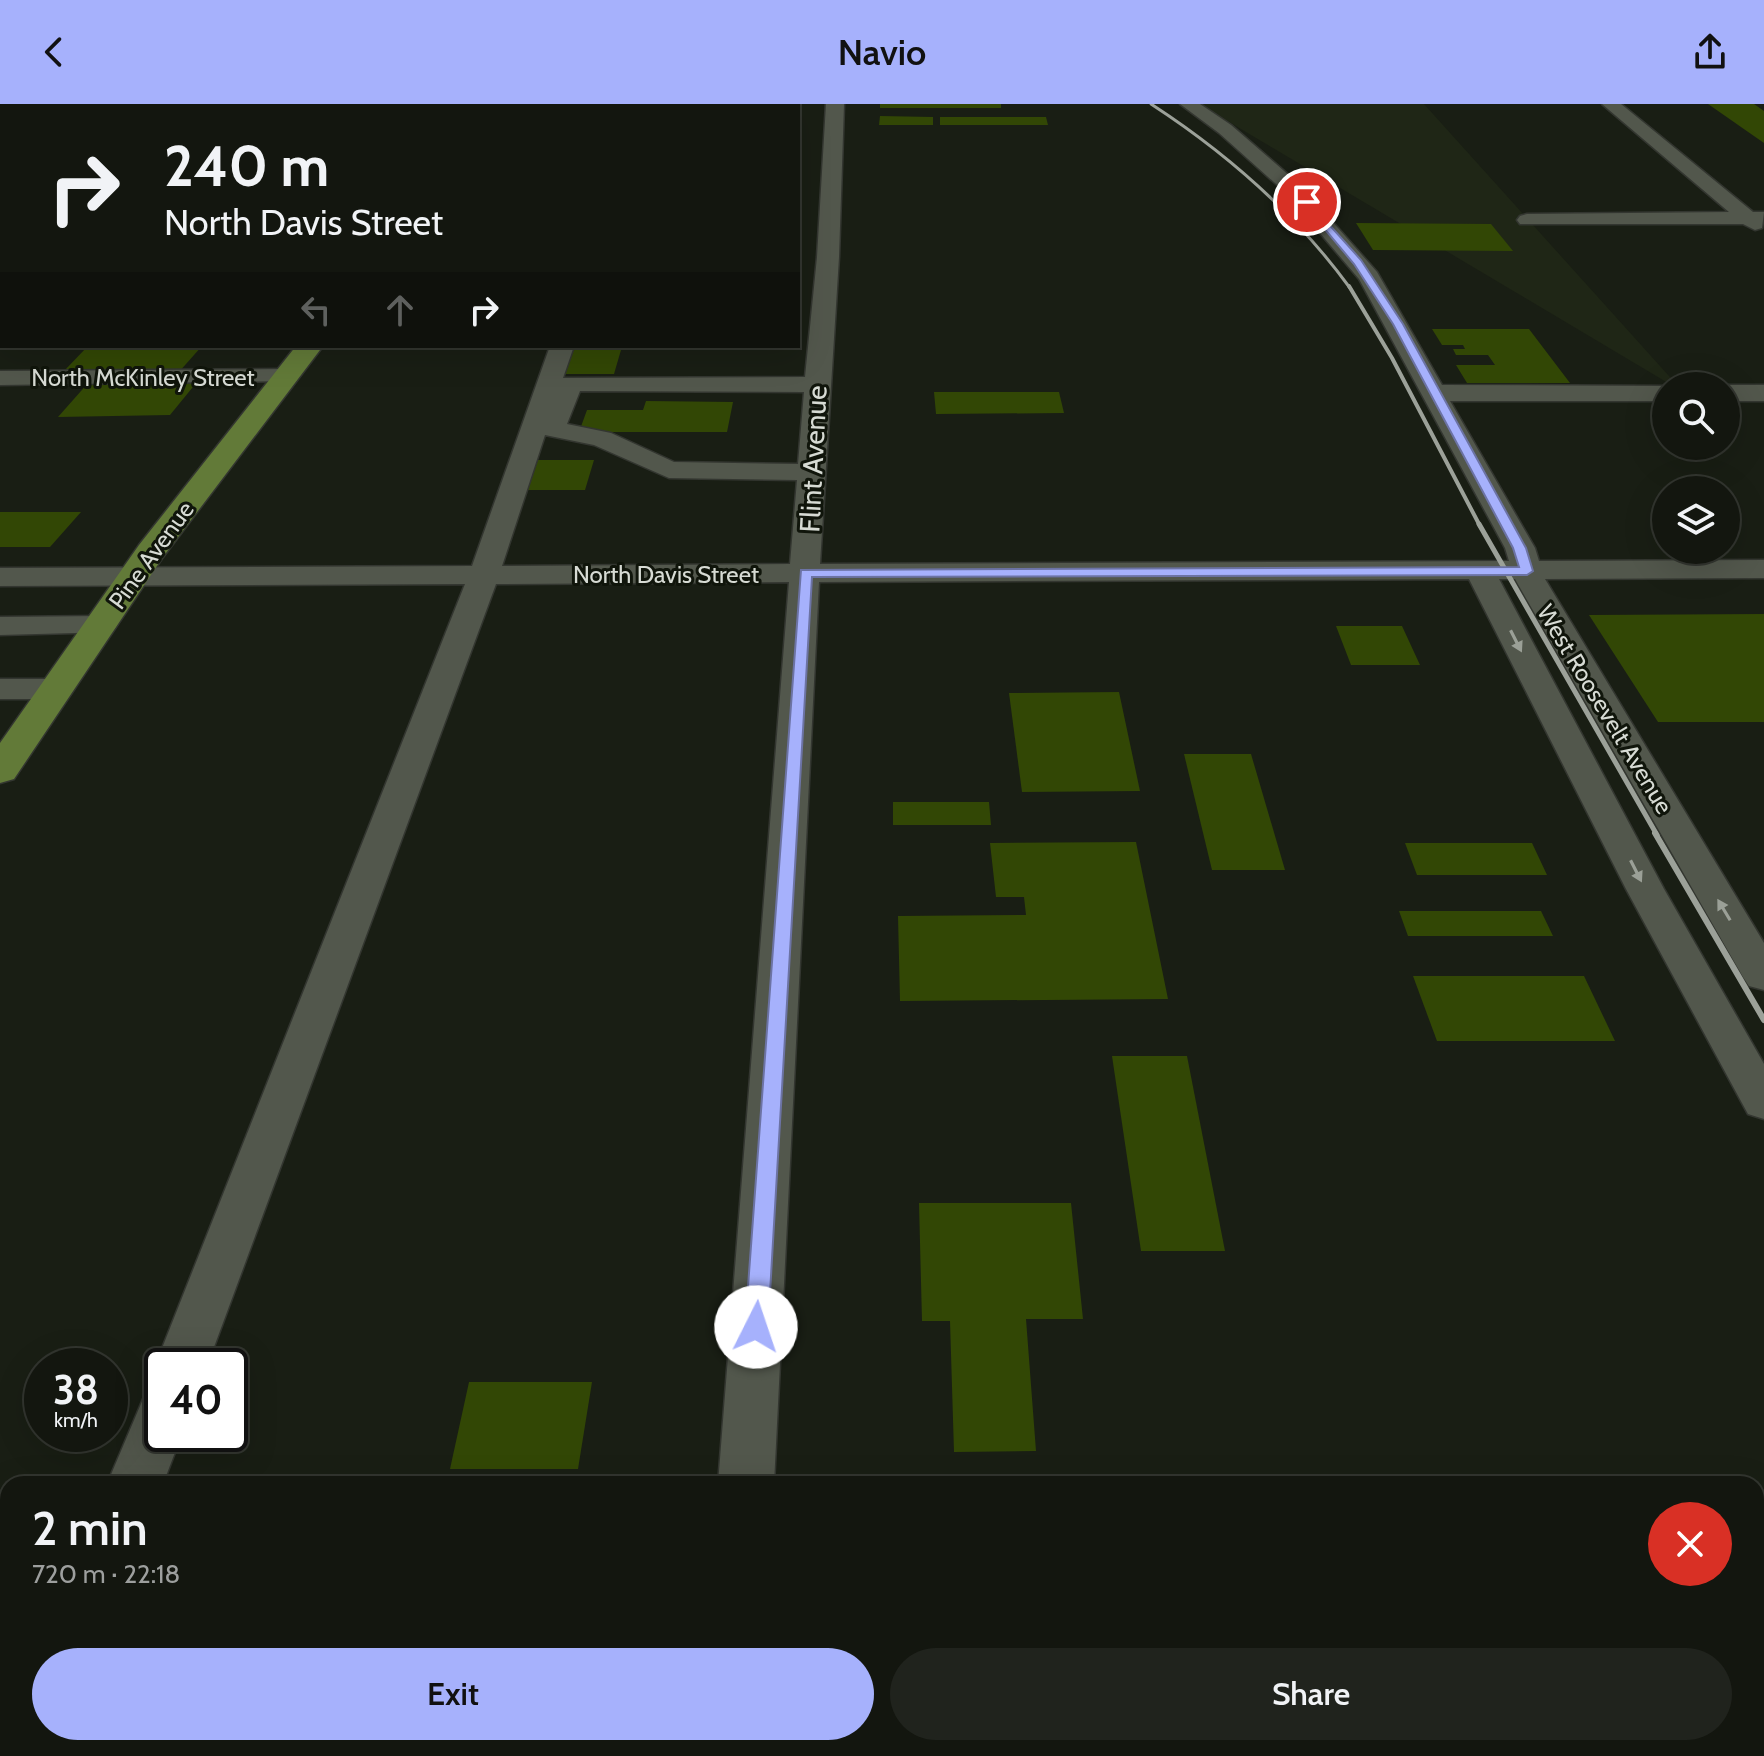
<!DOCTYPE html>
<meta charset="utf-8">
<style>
:root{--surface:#13160f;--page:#20231d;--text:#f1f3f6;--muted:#9d9f9e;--line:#32352f;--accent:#a6b1fc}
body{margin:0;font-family:Cabin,sans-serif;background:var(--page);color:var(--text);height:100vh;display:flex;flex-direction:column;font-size:30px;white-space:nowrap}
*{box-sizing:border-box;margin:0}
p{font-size:26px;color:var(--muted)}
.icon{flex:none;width:44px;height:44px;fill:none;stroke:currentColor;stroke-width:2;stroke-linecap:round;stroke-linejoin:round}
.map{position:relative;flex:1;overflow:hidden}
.sheet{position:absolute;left:0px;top:1372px;width:1764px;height:280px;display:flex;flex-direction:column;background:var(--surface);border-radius:24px 24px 0 0;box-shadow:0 8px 32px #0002,0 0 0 2px var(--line)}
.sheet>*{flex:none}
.top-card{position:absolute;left:0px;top:0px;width:800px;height:244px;box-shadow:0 8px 32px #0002,0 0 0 2px var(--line);background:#13160f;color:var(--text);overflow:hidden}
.fabs{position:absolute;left:1652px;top:268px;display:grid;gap:16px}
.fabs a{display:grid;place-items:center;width:88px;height:88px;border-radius:50%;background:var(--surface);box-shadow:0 8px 32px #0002,0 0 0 2px var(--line);font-size:40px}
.speed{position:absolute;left:24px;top:1244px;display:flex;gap:16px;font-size:40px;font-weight:700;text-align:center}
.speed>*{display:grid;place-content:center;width:104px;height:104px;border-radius:50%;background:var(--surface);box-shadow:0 8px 32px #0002,0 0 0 2px var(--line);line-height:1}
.speed small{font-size:20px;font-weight:400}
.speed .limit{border:4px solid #111;border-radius:12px;background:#fff;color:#111}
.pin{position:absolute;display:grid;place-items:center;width:68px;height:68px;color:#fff;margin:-34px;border:4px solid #fff;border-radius:50%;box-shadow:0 2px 8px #0007}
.me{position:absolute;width:88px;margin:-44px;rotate:4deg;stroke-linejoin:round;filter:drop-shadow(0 0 6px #0008)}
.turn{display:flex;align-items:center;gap:28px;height:168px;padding:0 32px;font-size:36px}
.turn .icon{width:104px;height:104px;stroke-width:2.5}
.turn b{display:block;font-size:56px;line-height:68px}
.lanes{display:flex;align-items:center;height:76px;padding:0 32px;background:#0003;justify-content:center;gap:40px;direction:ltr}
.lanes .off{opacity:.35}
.round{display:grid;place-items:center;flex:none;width:84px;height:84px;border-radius:42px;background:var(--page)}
.headline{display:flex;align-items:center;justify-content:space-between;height:136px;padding:0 32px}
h1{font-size:48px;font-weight:600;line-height:60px}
.button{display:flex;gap:16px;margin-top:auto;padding:16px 32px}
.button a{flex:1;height:92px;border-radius:48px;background:var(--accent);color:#111;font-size:32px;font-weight:600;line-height:92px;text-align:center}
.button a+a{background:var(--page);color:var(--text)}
header{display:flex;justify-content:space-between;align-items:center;height:104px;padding:0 32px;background:var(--accent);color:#111;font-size:36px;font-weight:600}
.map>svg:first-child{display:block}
.built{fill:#1f2616}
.building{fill:#324705}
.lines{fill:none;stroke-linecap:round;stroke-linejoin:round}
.minor-casing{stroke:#333630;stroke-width:3}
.major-casing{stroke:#333630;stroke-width:3}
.minor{fill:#52574c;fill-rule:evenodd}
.major{fill:#627a38;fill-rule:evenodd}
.rail-far3{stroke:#9ca199;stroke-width:3}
.rail-far2{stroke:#9ca199;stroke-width:4}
.rail-far1{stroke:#9ca199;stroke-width:5}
.rail{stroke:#9ca199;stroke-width:6}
.oneway{fill:#9ba097}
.route{fill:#a6b1fc;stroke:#6c73a4;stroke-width:2}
.labels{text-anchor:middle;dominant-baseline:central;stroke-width:6;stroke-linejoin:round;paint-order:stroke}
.far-street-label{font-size:24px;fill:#d7dbd4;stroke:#10150b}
.street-label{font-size:28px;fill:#d7dbd4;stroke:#10150b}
</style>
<header><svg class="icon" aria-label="back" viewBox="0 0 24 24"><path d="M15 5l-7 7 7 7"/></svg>Navio<svg class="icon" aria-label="share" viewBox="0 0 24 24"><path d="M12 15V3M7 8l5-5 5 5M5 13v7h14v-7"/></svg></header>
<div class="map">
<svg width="1764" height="1652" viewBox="0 0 1764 1652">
<rect width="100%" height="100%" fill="#191e14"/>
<polygon class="built" points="1199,0 1424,0 1678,282 1673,282"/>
<g class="building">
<rect x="880" y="0" width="121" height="4"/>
<polygon points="1708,0 1754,0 1764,7 1764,39"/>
<polygon points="880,12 933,13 933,21 879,21"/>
<polygon points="940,13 1046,13 1048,21 940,21"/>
<polygon points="1356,119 1491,120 1513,147 1373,146"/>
<polygon points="1432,225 1529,225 1570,279 1467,279 1456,261 1495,261 1488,251 1456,251 1453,245 1465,245 1463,241 1442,241"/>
<polygon points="88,242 202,242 178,269 64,267"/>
<polygon points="569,246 621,246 614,270 561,270"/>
<polygon points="89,278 197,278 170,311 58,313"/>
<polygon points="934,288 1059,288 1064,309 936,310"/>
<polygon points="646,297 733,298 727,328 579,328 587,306 643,306"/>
<polygon points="538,356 594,356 585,386 527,386"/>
<polygon points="0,408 81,408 50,443 0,443"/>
<polygon points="1764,510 1764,618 1658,618 1589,511"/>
<polygon points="1336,522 1402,522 1420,561 1351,561"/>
<polygon points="1119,588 1140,687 1022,688 1009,589"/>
<polygon points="1184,650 1251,650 1285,766 1212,766"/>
<polygon points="893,698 989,698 991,721 893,721"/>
<polygon points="1136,738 1168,895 900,897 898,812 1026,811 1024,793 996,793 990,739"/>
<polygon points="1405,739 1532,739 1547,771 1417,771"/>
<polygon points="1399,807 1541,807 1553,832 1408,832"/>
<polygon points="1413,872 1584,872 1615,937 1437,937"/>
<polygon points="1112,952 1187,952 1225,1147 1141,1147"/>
<polygon points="919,1099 1071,1099 1083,1215 1026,1215 1036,1347 954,1348 950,1217 922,1217"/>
<polygon points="469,1278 592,1278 578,1365 450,1365"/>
<polygon points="64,1644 148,1644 146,1652 61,1652"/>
<polygon points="305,1644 538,1644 536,1652 303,1652"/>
</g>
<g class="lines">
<g class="minor-casing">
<g id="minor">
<polygon points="337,0 357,0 335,2"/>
<polygon points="660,0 678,0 659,2"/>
<path d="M826 0H844L839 153 820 460 1509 457 1505 444 1359 175 1285 88 1219 29 1180 0H1200L1231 21 1299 80 1377 168 1442 281 1668 282 1666 297H1450L1535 444 1539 457 1764 456V474L1545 475 1764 839V886L1749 882 1743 873 1515 475H1499L1664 785 1764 960V1015L1748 1010 1742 999 1626 785 1469 475 819 478 774 1380H718L789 478 496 480 207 1262H162V1276L155 1262 465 480 0 482V464L472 462 550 242H574L563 274 805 273 817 153ZM580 287 804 288 798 360 674 358 611 329 567 320ZM545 331 594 341 669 374 797 376 790 460 502 462Z"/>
<polygon points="1602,0 1621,0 1753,108 1764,108 1762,124 1755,126 1743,120 1520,120 1517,116 1520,112 1527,110 1729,108"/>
<polygon points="2,65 2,78 0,79 0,66"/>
<rect x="0" y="99" width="2" height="12"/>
<polygon points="287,265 296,267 299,272 296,277 0,281 0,267"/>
<rect x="1726" y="281" width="38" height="16"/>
<polygon points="101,512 112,514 117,521 112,528 0,531 0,513"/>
<polygon points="0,575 57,575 69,578 74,585 69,592 57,595 0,595"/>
<polygon points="162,1288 162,1330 182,1330 163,1380 107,1380 143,1295"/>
<polygon points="8,1636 8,1644 67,1644 64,1652 2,1652"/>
<polygon points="698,1644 760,1644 759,1652 697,1652"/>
</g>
</g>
<g class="major-casing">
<g id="major">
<polygon points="0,39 2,39 0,52"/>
<polygon points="296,242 323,242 163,453 14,675 0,679 0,639 139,441"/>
<rect x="1756" y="1445" width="8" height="58"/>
<rect x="0" y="1453" width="8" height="58"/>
</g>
</g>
<use href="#minor" class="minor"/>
<use href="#major" class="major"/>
<path class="rail-far3" d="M1151 0C1228 50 1296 110 1350 184"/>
<polyline class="rail-far2" points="1349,182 1392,254 1480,422"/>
<polyline class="rail-far1" points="1479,420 1657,731"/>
<polyline class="rail" points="1655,729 1764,916"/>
</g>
<defs><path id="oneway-solid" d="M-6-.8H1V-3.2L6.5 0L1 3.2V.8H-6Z" transform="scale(2)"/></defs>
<g class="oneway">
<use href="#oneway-solid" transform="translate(1516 537) rotate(63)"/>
<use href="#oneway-solid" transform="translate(1636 767) rotate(63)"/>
<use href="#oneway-solid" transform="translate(1724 806) rotate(-121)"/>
</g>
<polygon class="route" points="1307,96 1361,156 1403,220 1526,444 1533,467 1527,471 812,473 768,1223 765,1230 756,1232 748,1230 745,1223 801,466 1519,463 1513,444 1393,220 1354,160 1302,98"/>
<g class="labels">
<g class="far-street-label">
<text x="143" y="273">North McKinley Street</text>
<text transform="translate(151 451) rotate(-54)">Pine Avenue</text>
<text x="666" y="470">North Davis Street</text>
<text transform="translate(1605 605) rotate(59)">West Roosevelt Avenue</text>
</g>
<g class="street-label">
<text transform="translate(813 355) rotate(-87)">Flint Avenue</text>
</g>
</g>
</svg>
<div class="fabs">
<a><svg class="icon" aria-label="search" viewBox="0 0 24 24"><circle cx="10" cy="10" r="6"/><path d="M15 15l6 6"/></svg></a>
<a><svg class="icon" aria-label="layers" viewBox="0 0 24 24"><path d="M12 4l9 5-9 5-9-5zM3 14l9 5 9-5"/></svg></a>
</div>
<div class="speed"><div>38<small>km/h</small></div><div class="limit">40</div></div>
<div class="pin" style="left:1307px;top:98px;background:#d93025"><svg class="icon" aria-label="arrive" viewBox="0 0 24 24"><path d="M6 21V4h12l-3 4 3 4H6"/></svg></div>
<svg class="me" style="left:756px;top:1223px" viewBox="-20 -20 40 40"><circle r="19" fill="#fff"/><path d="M0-13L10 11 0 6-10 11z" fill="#a6b1fc"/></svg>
<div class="top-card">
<div class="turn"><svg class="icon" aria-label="right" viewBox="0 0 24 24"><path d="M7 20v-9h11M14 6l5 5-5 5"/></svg><div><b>240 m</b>North Davis Street</div></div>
<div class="lanes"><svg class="icon off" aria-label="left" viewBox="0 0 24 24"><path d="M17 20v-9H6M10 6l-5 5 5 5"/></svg><svg class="icon off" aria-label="ahead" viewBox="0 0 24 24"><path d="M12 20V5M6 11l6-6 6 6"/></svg><svg class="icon" aria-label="right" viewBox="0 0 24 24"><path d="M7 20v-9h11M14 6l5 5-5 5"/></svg></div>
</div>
<section class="sheet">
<div class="headline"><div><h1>2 min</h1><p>720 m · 22:18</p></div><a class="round" style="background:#d93025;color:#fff"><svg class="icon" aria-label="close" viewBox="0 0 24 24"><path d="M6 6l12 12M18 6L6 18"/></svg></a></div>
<div class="button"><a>Exit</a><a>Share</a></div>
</section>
</div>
